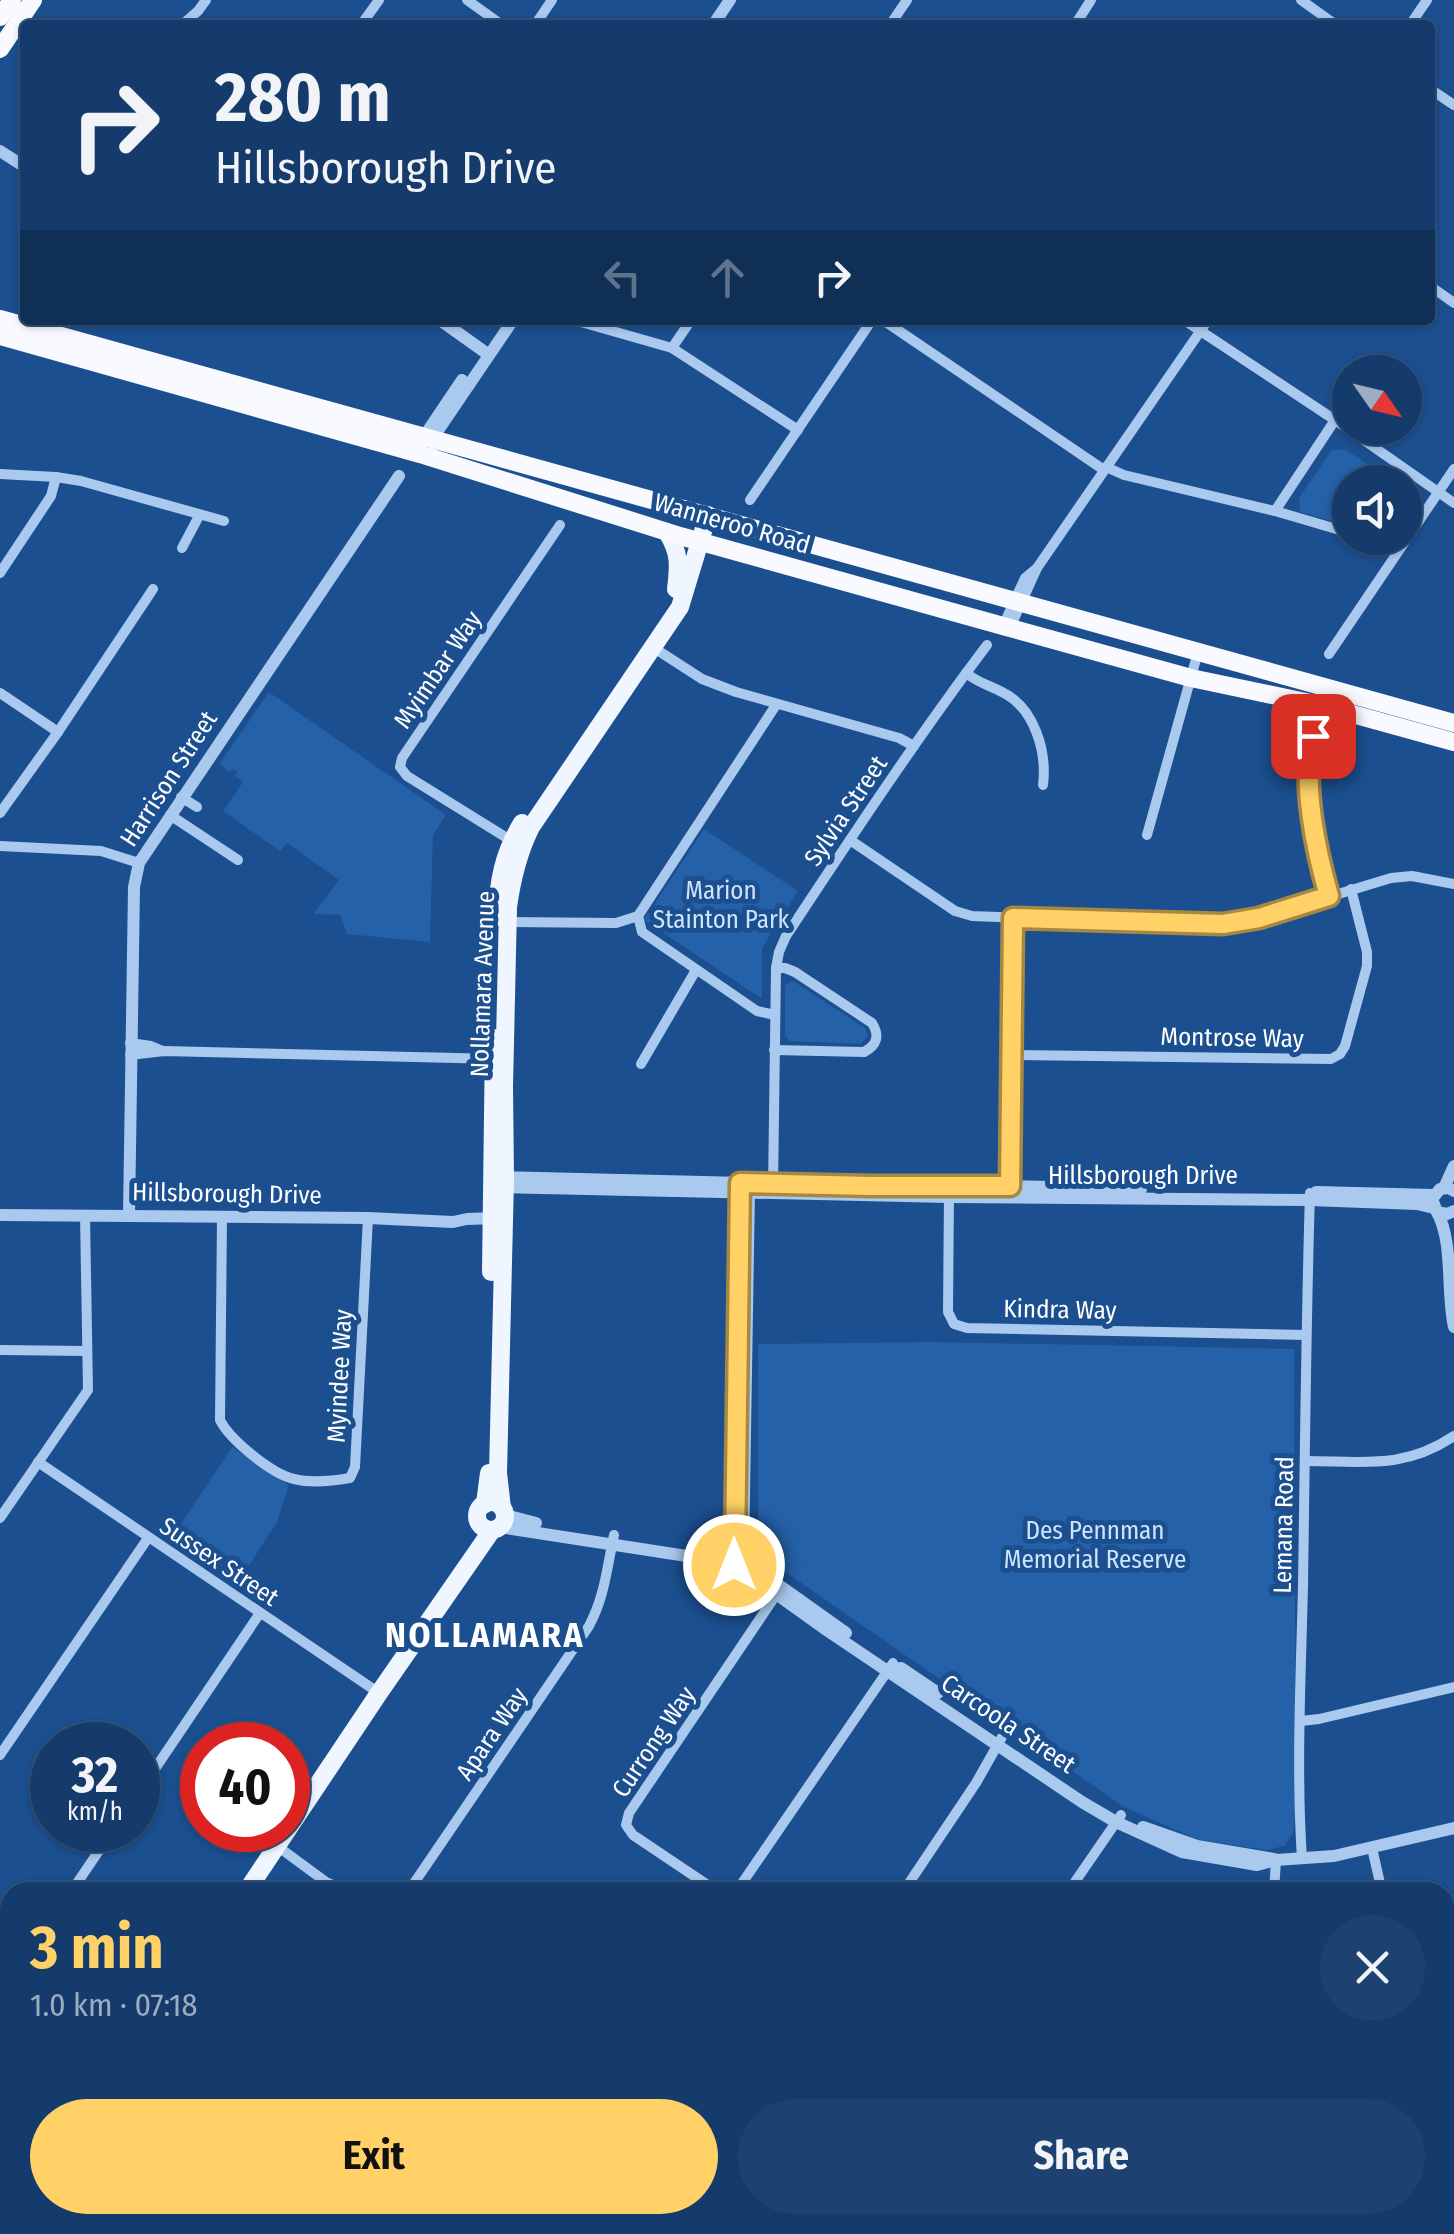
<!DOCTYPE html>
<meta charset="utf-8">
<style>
:root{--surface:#143b6b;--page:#1d4271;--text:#f1f3f6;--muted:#9dadc1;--line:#33557e;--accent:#ffd166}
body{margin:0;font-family:"Fira Sans Condensed",sans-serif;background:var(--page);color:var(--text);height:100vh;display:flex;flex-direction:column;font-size:38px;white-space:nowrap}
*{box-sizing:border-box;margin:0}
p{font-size:32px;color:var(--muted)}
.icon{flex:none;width:55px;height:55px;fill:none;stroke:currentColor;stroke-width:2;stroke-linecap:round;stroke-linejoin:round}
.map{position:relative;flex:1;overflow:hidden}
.side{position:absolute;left:0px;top:1882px;width:1455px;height:352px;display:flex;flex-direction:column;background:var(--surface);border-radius:30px 30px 0 0;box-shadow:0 2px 8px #0004,0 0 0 2px var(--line)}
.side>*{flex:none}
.guide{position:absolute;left:20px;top:20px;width:1415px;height:305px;border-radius:10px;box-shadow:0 2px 8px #0004,0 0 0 2px var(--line);background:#143b6b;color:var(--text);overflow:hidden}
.needle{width:65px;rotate:124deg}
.tools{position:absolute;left:1332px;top:355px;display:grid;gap:20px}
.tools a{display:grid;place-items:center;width:90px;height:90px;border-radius:50%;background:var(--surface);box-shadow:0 2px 8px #0004,0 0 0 2px var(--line);font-size:50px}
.speed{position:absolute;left:30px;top:1722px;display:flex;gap:20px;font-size:50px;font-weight:700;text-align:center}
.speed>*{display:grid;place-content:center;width:130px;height:130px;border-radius:50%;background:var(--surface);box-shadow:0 2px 8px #0004,0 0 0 2px var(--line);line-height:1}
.speed small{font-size:25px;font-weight:400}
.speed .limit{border:15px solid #d22;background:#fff;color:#111}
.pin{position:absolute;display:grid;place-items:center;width:85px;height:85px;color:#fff;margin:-42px;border-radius:20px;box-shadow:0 5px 15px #0006}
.me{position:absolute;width:110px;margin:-55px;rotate:0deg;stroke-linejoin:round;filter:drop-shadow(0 0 8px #0008)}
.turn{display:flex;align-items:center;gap:35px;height:210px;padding:0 30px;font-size:45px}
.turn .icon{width:130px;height:130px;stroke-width:2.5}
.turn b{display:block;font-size:70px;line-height:85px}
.lanes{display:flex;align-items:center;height:95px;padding:0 30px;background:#0003;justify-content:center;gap:50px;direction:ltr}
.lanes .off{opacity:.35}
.round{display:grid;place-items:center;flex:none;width:105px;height:105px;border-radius:52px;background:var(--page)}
.headline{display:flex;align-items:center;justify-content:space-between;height:170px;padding:0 30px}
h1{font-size:60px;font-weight:700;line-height:75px;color:var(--accent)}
.cta{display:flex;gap:20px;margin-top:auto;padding:20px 30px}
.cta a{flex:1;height:115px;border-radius:60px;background:var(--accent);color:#111;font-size:40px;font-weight:700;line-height:115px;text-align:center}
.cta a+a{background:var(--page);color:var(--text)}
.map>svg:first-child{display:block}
.green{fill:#2461a8}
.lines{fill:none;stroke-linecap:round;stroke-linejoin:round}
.minor{stroke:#a9c9ee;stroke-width:10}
.tertiary{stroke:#a9c9ee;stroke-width:12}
.secondary{stroke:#d6e6fa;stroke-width:15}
.primary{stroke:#f0f6ff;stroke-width:18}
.trunk{stroke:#f8faff;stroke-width:18}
.route-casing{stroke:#a68842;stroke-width:25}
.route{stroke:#ffd166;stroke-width:18}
.labels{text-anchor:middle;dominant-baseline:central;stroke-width:10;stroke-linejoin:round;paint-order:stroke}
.street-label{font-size:25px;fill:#fff;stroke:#1b4f8f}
.park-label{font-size:25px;fill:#cfe3fa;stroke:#1b4f8f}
.district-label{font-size:35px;font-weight:bold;letter-spacing:2.5px;fill:#fff;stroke:#1b4f8f}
</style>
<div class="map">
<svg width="1454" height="2234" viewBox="0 0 1454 2234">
<rect width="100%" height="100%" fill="#1b4f8f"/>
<g class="green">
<polygon points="1344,449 1396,482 1350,482 1350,526 1300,512 1299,498 1331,451"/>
<polygon points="269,692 446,815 433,835 430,942 347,934 340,915 313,914 339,880 287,843 280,851 223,811 243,782 235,776 238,772 232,769 230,772 219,764"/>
<polygon points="704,829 798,891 762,948 762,999 644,920"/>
<polygon points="793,981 865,1028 868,1036 861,1044 790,1041 785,1036 785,985"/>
<polygon points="933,1342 1294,1349 1296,1805 1293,1834 1284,1846 1267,1850 1199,1840 1124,1807 758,1553 758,1344"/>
<polygon points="232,1447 289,1485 277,1522 239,1581 173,1536"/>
<polygon points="616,2225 697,2225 691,2234 615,2234"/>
</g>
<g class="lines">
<g class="minor">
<polyline points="467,0 502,25"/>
<polyline points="1301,0 1336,25"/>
<polyline points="182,25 198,11 206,0"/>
<polyline points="361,25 379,0"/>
<polyline points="535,25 552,0"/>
<polyline points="890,25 907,0"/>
<polyline points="1075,25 1091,0"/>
<polyline points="1410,25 1427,0"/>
<polyline points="1430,89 1454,105"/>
<polyline points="1430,286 1454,303"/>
<polyline points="574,320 672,348 798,430"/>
<polyline points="883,320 1104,470"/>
<polyline points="1184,320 1335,420 1454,503"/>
<polyline points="672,348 691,320"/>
<polyline points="1106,467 1124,475 1275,511 1350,533"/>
<polyline points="0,474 56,477 81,481 224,521"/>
<polyline points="750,500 872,320"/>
<polyline points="1275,511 1335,420"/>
<polyline points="1366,538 1401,547"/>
<polyline points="182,548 199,516"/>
<polyline points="0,573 51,496 56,477"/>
<polyline points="1003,626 1025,578 1037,568 1208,320"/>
<polyline points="1010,628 1037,568"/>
<polyline points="651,646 702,679 736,692 899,738 914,746"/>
<polyline points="1329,654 1454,469"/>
<path d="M966 673C978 683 989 685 1002 692 1035 708 1047 752 1043 785"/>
<polyline points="0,693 58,732"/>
<path d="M1313 736C1301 781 1316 851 1329 896"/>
<polyline points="181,797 197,807"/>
<polyline points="0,813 58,732 153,589"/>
<polyline points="170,815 238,860"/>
<polyline points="1147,835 1198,652"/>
<polyline points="850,840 955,911 972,916 1223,925 1259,918 1391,878 1412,876 1454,884"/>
<polyline points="515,843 407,776 400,767 402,758 560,525"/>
<polyline points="0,846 101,851 139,863"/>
<polyline points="638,916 776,705"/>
<polyline points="504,922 616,923 638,916 642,932 757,1011 775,1015"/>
<polyline points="130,1043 151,1046 163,1051"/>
<path d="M774 1050 864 1052C877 1045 880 1036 872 1023L795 972 785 968H776"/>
<polyline points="130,1055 164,1051 499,1059"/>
<polyline points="1011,1055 1331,1059 1340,1054 1345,1046 1367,966 1367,952 1351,889"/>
<polyline points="641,1064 696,970"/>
<path d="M773 1189 776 968 779 952 786 936C851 838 916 739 987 645"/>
<polyline points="949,1192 948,1312 954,1324 967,1328 1305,1335"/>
<polyline points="1010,1192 1013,918"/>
<path d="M222 1217 220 1420C230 1440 272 1474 294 1479 310 1483 333 1481 350 1478L355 1467 368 1218"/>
<polyline points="0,1350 87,1351"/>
<path d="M1305 1461C1362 1461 1404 1470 1454 1436"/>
<polyline points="38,1462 379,1693"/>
<polyline points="0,1518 88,1390 85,1215"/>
<polyline points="735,1552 740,1188"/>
<polyline points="744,1555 750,1189"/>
<polyline points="1301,1721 1319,1719 1454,1687"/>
<polyline points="0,1755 148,1538"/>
<polyline points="138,1794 260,1613"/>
<polyline points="269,1840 326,1882 350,1892"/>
<polyline points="1372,1848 1382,1892"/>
<path d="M1302 1859C1296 1768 1301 1675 1303 1584 1305 1453 1306 1323 1310 1193"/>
<polyline points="71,1892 113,1830"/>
<path d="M408 1892 589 1626C605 1596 607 1567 614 1535"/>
<polyline points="718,1892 633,1835 626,1825 629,1813 778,1592"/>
<polyline points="736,1892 893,1663"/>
<polyline points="903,1892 976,1783 1002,1737"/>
<polyline points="1068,1892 1121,1815"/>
<polyline points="1274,1892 1276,1860"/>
<polyline points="1445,2117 1454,2123"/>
<polyline points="0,2134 10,2136"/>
<polyline points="326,2225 326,2234"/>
<polyline points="463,2225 463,2234"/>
<polyline points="965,2225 978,2234"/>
<polyline points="1208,2225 1221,2234"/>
<polyline points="1365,2225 1378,2234"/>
<polyline points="603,2234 605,2225"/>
<polyline points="704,2234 710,2225"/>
<polyline points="1137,2234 1143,2225"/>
<polyline points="1302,2234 1308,2225"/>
</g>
<g class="tertiary">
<polyline points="713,25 730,0"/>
<polyline points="0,151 25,167"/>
<polyline points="440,320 489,355"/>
<polyline points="423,443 427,432 462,380"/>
<polyline points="434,444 437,432 513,320"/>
<polyline points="496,1177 871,1186 1010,1186 1141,1189"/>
<polyline points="498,1187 949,1197 1310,1200 1417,1204 1434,1208"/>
<polyline points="1444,1188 1454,1166"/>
<polyline points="1454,1191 1448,1188 1440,1189 1432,1199 1437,1212 1447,1214 1454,1211"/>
<polyline points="1316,1192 1434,1195"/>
<path d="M1437 1212C1454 1243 1446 1291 1454 1327"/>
<polyline points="0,1215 368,1218 453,1222 467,1219 497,1218"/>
<polyline points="129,1216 134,887 139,863 399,476"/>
<polyline points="505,1515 536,1523"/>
<polyline points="499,1527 732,1563"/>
<circle cx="738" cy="1559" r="7"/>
<polyline points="745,1558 759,1571 846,1633"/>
<polyline points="737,1566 828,1631 1082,1802 1116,1822 1182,1852 1257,1865 1276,1860 1334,1856 1454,1828"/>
<polyline points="901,1668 938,1693"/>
<polyline points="1143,1827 1197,1846 1274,1859"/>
</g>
<g class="secondary">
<polyline points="0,2008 10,2010"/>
<polyline points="733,2225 746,2234"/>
</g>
<g class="primary">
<path d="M667 532C680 553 679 565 676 589"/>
<path d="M498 917C497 882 504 853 522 823"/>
<polyline points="491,1272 494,1038"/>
<circle cx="491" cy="1516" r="14"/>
<polyline points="485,1504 489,1473"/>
<path d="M502 1508 498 1473 505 1178 504 1087 508 907C512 878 518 853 531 827L680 607 708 515"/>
<polyline points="246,1892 379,1693 492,1530"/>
<polyline points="181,2225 181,2234"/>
<polyline points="194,2225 194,2234"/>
</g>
<g class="trunk">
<polyline points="0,17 12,0"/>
<polyline points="0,49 33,0"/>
<polyline points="0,319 1454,723"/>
<polyline points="0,336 420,454 680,536 1003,626 1191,678 1320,705 1454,742"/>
</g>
</g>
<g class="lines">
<g class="route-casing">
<path id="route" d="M734 1565 730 1560 735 1552 740 1183 871 1186H1010L1013 918 1223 924 1259 918 1329 896C1316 851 1301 781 1313 736"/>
</g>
<use href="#route" class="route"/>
</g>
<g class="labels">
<g class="street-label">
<text transform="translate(732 524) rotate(16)">Wanneroo Road</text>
<text transform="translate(438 670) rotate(-56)">Myimbar Way</text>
<text transform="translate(169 779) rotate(-57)">Harrison Street</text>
<text transform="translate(846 811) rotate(-56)">Sylvia Street</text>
<text transform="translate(483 984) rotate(-88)">Nollamara Avenue</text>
<text transform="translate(1232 1038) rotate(1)">Montrose Way</text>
<text x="1143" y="1176">Hillsborough Drive</text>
<text transform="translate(227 1194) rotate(1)">Hillsborough Drive</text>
<text transform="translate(1060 1310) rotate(1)">Kindra Way</text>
<text transform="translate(340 1376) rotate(-87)">Myindee Way</text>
<text transform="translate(1284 1525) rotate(-89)">Lemana Road</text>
<text transform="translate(219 1562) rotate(34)">Sussex Street</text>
<text transform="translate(1008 1724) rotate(34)">Carcoola Street</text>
<text transform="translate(492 1734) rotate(-56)">Apara Way</text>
<text transform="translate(654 1742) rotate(-56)">Currong Way</text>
</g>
<g class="park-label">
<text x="721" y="891">Marion<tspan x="721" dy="29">Stainton Park</tspan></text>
<text x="1095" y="1531">Des Pennman<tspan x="1095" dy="29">Memorial Reserve</tspan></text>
</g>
<g class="district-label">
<text x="485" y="1635">NOLLAMARA</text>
</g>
</g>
</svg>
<div class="tools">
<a><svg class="needle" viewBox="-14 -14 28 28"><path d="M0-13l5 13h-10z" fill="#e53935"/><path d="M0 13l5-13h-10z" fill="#9dadc1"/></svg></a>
<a><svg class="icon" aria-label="sound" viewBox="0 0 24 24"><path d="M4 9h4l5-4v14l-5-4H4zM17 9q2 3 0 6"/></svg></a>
</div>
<div class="speed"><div>32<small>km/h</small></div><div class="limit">40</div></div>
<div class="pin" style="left:1313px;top:736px;background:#d93025"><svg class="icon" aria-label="arrive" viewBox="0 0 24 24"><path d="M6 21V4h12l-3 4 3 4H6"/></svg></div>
<svg class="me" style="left:734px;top:1565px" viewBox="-20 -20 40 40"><circle r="17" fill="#ffd166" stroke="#fff" stroke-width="3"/><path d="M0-11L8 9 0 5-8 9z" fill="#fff"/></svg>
<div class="guide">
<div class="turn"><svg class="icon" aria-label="right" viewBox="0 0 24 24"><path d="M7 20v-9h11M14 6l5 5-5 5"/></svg><div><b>280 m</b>Hillsborough Drive</div></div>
<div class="lanes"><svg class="icon off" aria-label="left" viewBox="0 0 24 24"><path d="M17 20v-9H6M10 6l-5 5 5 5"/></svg><svg class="icon off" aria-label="ahead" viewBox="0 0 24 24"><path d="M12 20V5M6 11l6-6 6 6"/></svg><svg class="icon" aria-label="right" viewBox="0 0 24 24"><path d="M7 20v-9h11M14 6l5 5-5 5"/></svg></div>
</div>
<section class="side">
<div class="headline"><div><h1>3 min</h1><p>1.0 km · 07:18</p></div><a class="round"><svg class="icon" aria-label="close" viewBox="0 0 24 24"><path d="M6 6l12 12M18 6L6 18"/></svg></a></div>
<div class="cta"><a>Exit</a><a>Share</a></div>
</section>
</div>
